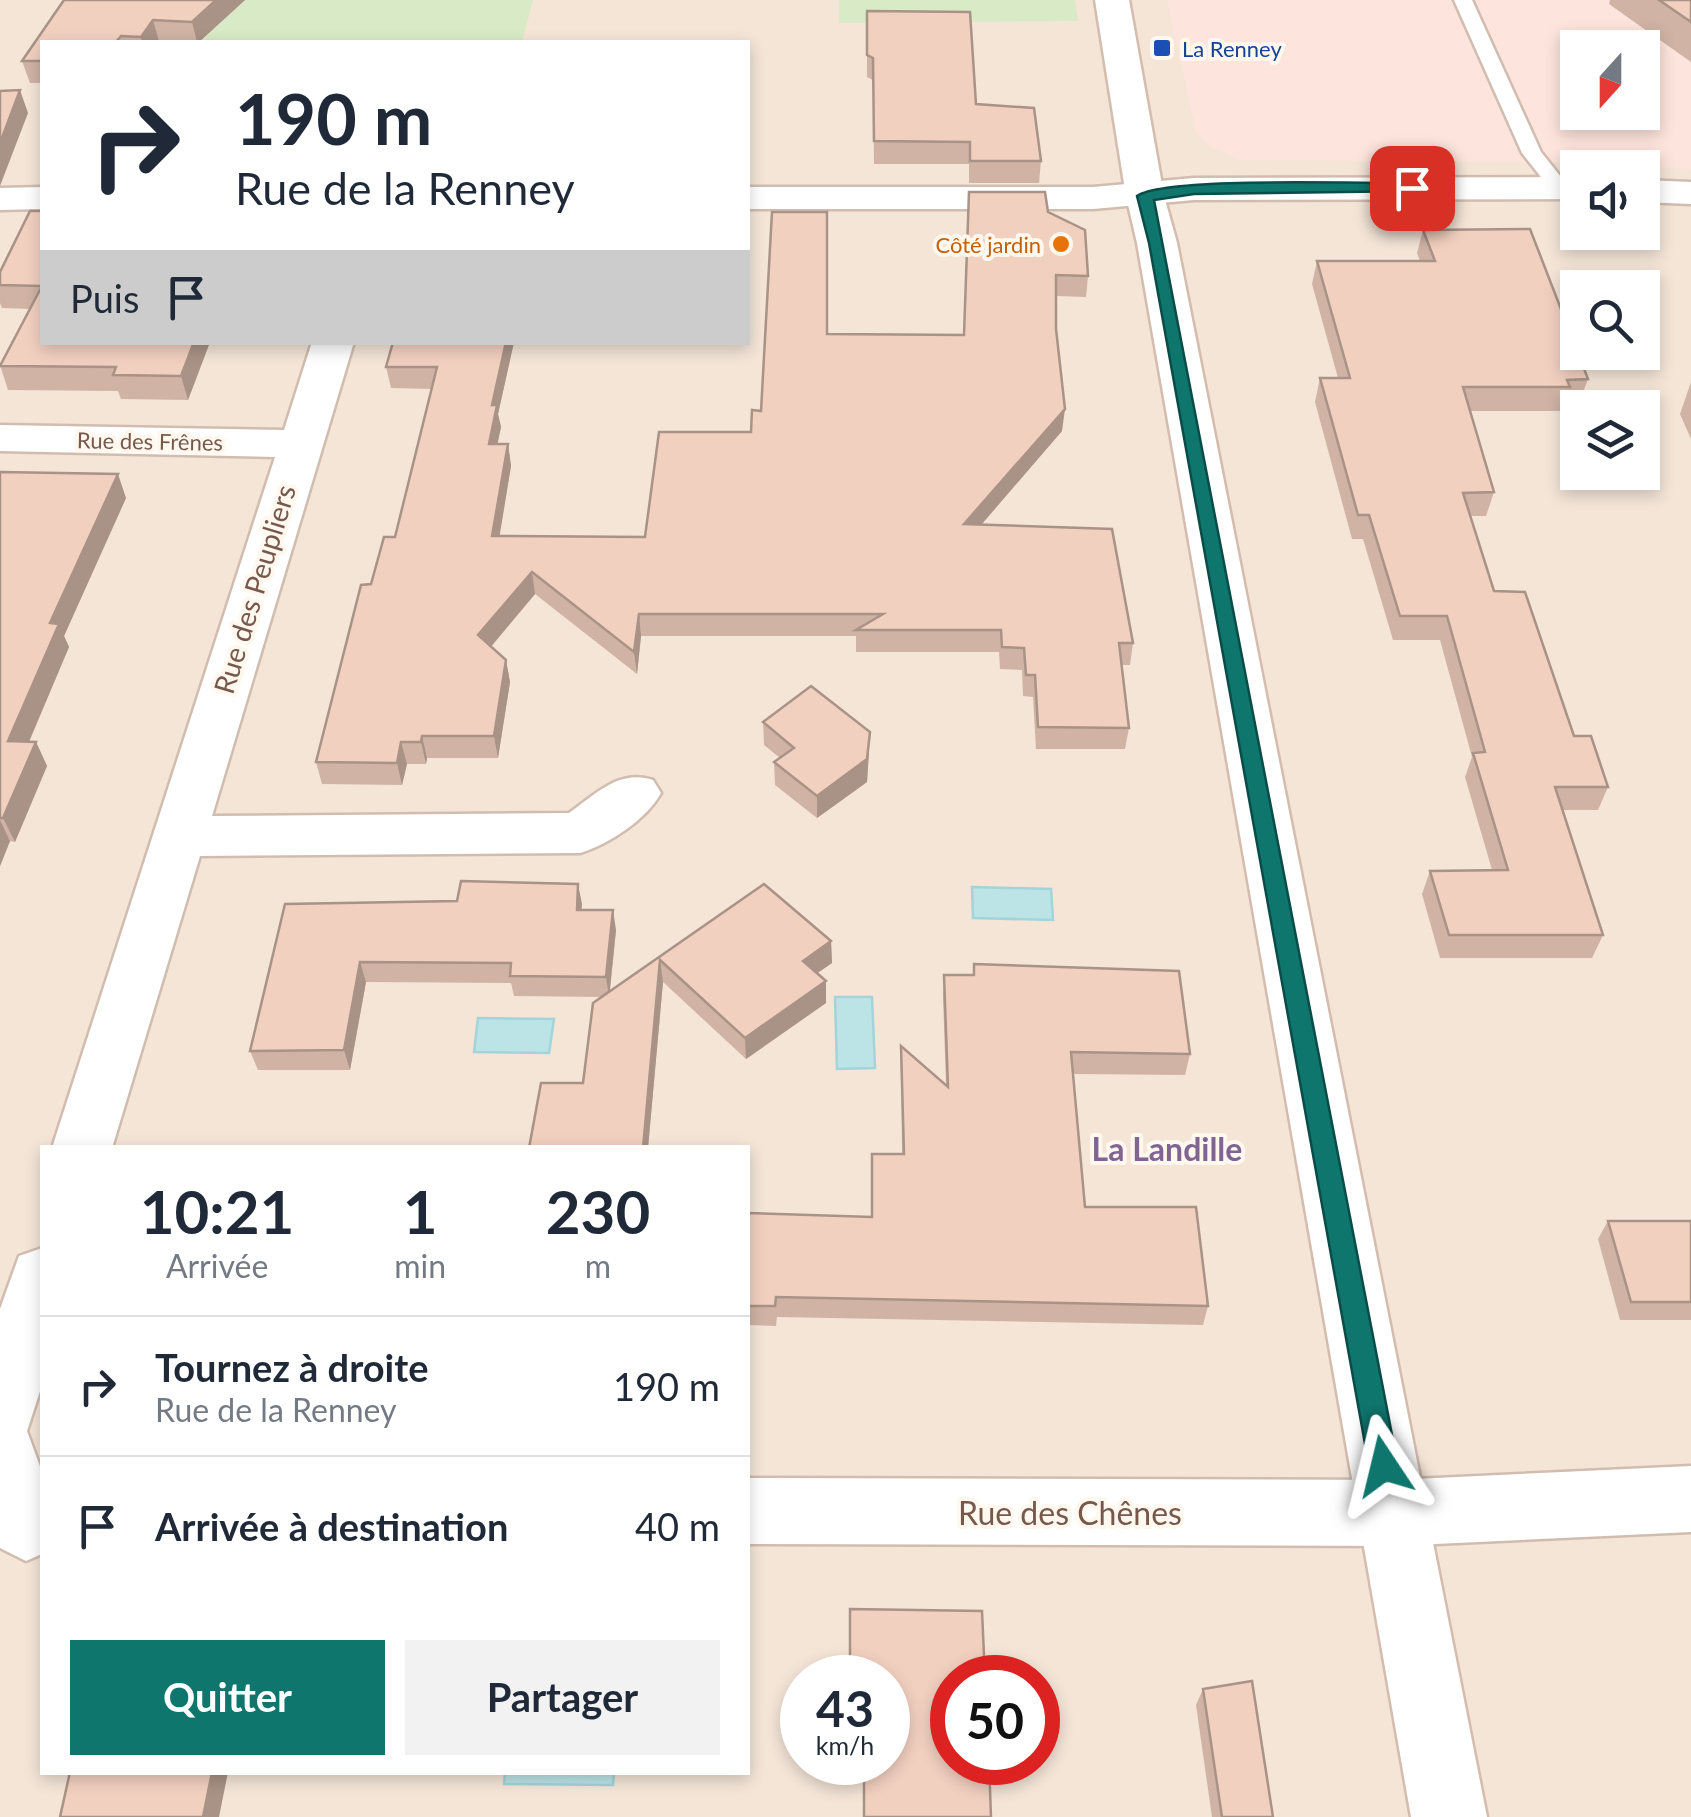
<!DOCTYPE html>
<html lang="fr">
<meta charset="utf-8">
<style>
:root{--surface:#fff;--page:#f2f2f3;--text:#1f2937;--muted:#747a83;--line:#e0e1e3;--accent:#0f766e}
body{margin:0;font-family:Lato,sans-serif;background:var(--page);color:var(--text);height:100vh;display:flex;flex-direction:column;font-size:38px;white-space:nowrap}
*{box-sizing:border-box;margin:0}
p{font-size:32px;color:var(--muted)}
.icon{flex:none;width:55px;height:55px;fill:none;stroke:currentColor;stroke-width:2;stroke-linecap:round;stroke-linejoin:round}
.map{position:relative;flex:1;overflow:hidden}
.details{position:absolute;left:40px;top:1145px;width:710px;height:630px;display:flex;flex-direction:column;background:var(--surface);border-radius:0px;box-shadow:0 5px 15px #0003}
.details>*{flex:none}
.banner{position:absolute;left:40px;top:40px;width:710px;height:305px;border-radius:0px;box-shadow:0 5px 15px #0003;background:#fff;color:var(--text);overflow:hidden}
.needle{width:65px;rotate:201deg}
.controls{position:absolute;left:1560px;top:30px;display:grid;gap:20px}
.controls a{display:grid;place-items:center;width:100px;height:100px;border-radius:0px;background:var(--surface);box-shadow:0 5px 15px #0003;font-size:50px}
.speed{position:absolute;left:780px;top:1655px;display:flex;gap:20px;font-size:50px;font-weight:700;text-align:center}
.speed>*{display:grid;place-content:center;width:130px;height:130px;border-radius:50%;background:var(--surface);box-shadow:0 5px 15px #0003;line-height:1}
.speed small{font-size:25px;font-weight:400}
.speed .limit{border:15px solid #d22;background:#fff;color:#111}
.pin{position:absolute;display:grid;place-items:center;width:85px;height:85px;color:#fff;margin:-42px;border-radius:20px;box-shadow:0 5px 15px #0006}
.me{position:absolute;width:110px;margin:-55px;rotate:350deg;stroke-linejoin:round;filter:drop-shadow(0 0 8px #0008)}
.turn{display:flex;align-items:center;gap:35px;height:210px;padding:0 30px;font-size:45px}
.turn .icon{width:130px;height:130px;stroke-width:2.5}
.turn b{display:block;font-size:70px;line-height:85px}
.then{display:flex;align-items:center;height:95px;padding:0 30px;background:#0003;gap:20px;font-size:38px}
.eta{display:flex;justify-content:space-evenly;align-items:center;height:170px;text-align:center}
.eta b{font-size:60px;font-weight:700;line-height:70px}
.primary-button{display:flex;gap:20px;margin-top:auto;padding:20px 30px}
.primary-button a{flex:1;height:115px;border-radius:0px;background:var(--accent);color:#fff;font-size:40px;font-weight:700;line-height:115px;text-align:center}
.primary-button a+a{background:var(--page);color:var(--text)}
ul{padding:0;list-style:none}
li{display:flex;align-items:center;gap:30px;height:140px;padding:0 30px;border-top:2px solid var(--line)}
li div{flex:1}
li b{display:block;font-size:38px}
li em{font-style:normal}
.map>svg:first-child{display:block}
.residential{fill:#f4e5d7;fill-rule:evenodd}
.commercial{fill:#fde4dc;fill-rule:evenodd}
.green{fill:#d8ebc6}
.water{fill:#bce4e7;stroke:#a2d4d9;stroke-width:2.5}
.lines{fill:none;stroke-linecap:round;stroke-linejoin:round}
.lane-casing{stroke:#d1bdb0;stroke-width:5}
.street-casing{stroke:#d1bdb0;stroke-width:5}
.secondary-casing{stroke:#d4bcae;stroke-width:5}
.lane{fill:#fff;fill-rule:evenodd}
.street{fill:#fff;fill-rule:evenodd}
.secondary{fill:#fff;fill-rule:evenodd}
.wall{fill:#d0b3a5}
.shaded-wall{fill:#a99286}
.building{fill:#f2d0c0;stroke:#a99286;stroke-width:2.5}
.route{fill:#0f766e;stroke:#0a4d48;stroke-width:2.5}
.transit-dot{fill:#1a4fb4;stroke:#fff8ef;stroke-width:4}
.food-dot{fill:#e8710a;stroke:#fff8ef;stroke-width:4}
.labels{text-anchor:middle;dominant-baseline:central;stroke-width:8;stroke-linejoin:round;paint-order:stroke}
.far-transit-label{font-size:22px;fill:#164399;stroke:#fff8ef;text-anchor:start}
.far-food-label{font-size:22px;fill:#c56008;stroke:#fff8ef;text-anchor:end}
.far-street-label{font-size:22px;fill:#77584c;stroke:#fff8ef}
.street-label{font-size:28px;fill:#77584c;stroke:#fff8ef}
.quarter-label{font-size:32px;font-weight:bold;fill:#806493;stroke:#fff8ef}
.near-street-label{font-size:32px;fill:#77584c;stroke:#fff8ef}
</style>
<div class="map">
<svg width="1691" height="1817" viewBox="0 0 1691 1817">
<rect width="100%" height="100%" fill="#fdf3e9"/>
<path class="residential" d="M0 0H1691V1817H0ZM42 42H748V342H42ZM1578 48H1642V112H1578ZM1578 168H1642V232H1578ZM1578 288H1642V352H1578ZM1578 408H1642V472H1578ZM42 1148H748V1772H42ZM802 1678H888V1762H802ZM952 1678H1038V1762H952Z"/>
<path class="commercial" d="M1167 0H1691V169L1547 162 1241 160 1211 147 1196 132ZM1578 48H1642V112H1578Z"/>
<g class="green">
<polygon points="245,0 533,0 522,42 199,42"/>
<polygon points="839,0 1075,0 1078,21 839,23"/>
</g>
<g class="water">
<polygon points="972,887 1051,889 1053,920 973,918"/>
<polygon points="835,997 872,997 875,1068 837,1069"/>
<polygon points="478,1018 554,1019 549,1053 474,1052"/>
<polygon points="505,1773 505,1772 614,1773 613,1785 504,1784"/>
</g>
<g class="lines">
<g class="lane-casing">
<polygon id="lane" points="1454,0 1472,0 1541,152 1569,187 1566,191 1552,191 1522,153"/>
</g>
<g class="street-casing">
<g id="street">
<polygon points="1578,177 1578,199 1194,200 1093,209 748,209 748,187 1093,187 1194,178"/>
<polygon points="1642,180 1691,182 1691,204 1642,202"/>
<polygon points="42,187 42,209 0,210 0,188"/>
<path d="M312 342H354L212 816 569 813C596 794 619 769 653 780L661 793C646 820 609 844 580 853L200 856 112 1148H52L275 457 0 451V425L284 430Z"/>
<polygon points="42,1248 42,1385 27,1431 42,1472 42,1554 26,1561 0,1548 0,1309 19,1256"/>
<polygon points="1691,1466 1691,1532 1393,1546 748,1544 748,1478 1393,1480"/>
</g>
</g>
<g class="secondary-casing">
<polygon id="secondary" points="1095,0 1129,0 1164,196 1177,243 1487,1817 1411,1817 1137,243 1126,196"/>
</g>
<use href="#lane" class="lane"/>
<use href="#street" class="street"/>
<use href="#secondary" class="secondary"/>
</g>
<g class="wall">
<polygon points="64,0 245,0 199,42 42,42 42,83 30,83 22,61"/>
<polygon points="1610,0 1691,0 1691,62 1609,4"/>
<polygon points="867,11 1041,161 1039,183 969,183 969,164 874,164 873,80 867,77"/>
<polygon points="1048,212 1088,276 1086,297 1056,296 1056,329 1062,431 981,524 1133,643 1130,665 1122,665 1129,728 1125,749 1036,749 1033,697 1023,696 1022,670 1000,669 999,652 856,652 856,636 641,636 637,674 535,594 491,647 506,660 510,682 498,758 427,758 426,764 407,764 402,785 322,784 316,762 371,584 395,537 432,389 391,388 386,367 393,342 514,342 498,414 501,427 497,444 508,444 511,466 499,536 645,537 751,432 761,411 827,334 964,335"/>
<polygon points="1423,230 1588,379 1579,403 1565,404 1562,411 1470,411 1494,492 1486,516 1471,516 1494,591 1574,736 1608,787 1598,810 1563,810 1603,935 1592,958 1440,958 1422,894 1430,871 1492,870 1465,777 1472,757 1440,640 1393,640 1363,539 1352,539 1315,402 1320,378 1338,378 1312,284 1317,261 1420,261 1417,253"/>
<polygon points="0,272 210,342 188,400 121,399 118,391 8,390 0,365 30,309 2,308 0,303"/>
<polygon points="1691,382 1691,439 1680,414"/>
<polygon points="0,472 126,498 64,636 69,647 29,742 36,742 47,766 15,842 10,841 0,866"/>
<polygon points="763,722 869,754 867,782 817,818 775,785 774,762 780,758 764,745"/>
<polygon points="578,884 581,910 616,930 610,991 764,884 831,941 832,963 817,973 826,981 826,1003 746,1059 663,982 648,1148 529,1148 583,1083 601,997 514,996 511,983 366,982 350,1070 258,1070 250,1051 285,904 457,901"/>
<polygon points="974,964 1190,1054 1185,1075 1073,1074 1085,1207 1208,1306 1203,1325 777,1317 776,1326 748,1325 748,1179 749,1179 750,1200 750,1213 872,1217 902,1154 901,1046 946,1085 943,997 944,975 973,975"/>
<polygon points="1608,1221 1691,1221 1691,1320 1620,1320 1598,1239"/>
<polygon points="1203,1689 1273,1817 1212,1817 1196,1705"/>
</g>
<g class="shaded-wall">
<polygon points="216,0 245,0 199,42 197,42 192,22"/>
<polygon points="153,20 159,41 142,42 141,37"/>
<polygon points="20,90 28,113 0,186 0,143"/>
<polygon points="194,342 210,342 188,400 181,376"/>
<polygon points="506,342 514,342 498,414 501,427 493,466 489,444 492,405"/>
<polygon points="1065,409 1062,431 963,546 964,524"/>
<polygon points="508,444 511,466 496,558 492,536"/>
<polygon points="118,474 126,498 64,636 69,647 19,765 8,741 50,623"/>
<polygon points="532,572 535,594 482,657 478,635"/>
<polygon points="639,614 641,636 637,674 634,652"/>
<polygon points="506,660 510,682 498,758 494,736"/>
<polygon points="870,732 867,782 817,818 817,796"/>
<polygon points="422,736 427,758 426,764 421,742"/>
<polygon points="36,742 47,766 15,842 3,818"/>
<polygon points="401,742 407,764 402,785 397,763"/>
<polygon points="0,820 10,841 0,866"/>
<polygon points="578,884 582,904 580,930 577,910"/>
<polygon points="613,910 616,930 609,997 606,977"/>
<polygon points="831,941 832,963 803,983 803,961"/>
<polygon points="660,960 663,982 648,1148 643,1148"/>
<polygon points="360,962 366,982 350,1070 344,1050"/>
<polygon points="826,981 826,1003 746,1059 745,1038"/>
<polygon points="749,1179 750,1200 749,1233 748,1219"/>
<polygon points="212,1772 228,1772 219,1817 203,1817"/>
</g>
<g class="building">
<polygon points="64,0 216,0 192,22 153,20 141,37 121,36 116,42 42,42 42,61 22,61"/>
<polygon points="1659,0 1691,0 1691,22"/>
<polygon points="867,11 970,12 976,104 1034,108 1041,161 970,161 970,142 874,141 873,58 867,55"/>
<polygon points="20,90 0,143 0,91"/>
<polygon points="969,192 1045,192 1048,212 1085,230 1088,276 1056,275 1056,329 1065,409 964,524 1112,529 1133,643 1119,643 1129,728 1038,727 1035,675 1026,675 1024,648 1002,647 1001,630 856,630 883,614 639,614 634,652 532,572 478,635 506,660 494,736 422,736 421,742 401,742 397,763 316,762 361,585 371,584 384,537 395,537 437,367 386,367 393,342 506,342 492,405 497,405 489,444 508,444 492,536 645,537 659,432 751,432 752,410 761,411 772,212 827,212 827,334 964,335"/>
<polygon points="30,211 42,211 42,286 0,285 0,272"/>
<polygon points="1530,229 1588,379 1567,380 1570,387 1463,387 1494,492 1463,493 1494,591 1525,592 1574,736 1591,736 1608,787 1555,787 1603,935 1449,935 1430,871 1508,870 1473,753 1485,752 1447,616 1400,616 1369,515 1358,515 1320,378 1350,378 1317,261 1435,261 1423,230"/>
<polygon points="42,286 42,342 194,342 181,376 113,375 116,367 0,366"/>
<polygon points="0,472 118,474 50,623 59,624 8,741 36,742 3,818 0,818"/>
<polygon points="811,686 870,732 867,759 817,796 774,762 794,748 763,722"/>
<polygon points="461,881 578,884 577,910 613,910 606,977 510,976 511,963 360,962 344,1050 250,1051 285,904 457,901"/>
<polygon points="764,884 831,941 803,961 826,981 745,1038 660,960 643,1148 529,1148 541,1083 583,1083 593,1003"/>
<polygon points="974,964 1179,971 1190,1054 1071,1052 1085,1207 1196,1207 1208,1306 776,1297 775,1306 748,1306 748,1213 872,1217 872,1154 904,1154 901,1046 948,1087 944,975 974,975"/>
<polygon points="1608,1221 1691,1221 1691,1302 1631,1302"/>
<polygon points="850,1609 982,1611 985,1678 952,1678 952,1762 989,1762 991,1817 864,1817 864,1762 888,1762 888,1678 850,1678"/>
<polygon points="1252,1681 1273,1817 1222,1817 1203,1689"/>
<polygon points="70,1772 212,1772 203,1817 60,1817"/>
</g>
<path class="route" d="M1412 183 1420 188 1418 191 1194 194 1154 200 1398 1466 1393 1475 1384 1479 1374 1475 1369 1466 1149 243 1137 196C1164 176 1366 184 1412 183Z"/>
<rect class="transit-dot" x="1152" y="38" width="20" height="20" rx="5"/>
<circle class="food-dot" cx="1061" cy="244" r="10"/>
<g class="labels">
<g class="far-transit-label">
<text x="1182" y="48">La Renney</text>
</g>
<g class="far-food-label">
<text x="1041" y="244">Côté jardin</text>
</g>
<g class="far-street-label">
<text transform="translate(150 441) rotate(1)">Rue des Frênes</text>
</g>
<g class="street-label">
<text transform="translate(254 589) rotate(-73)">Rue des Peupliers</text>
</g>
<g class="quarter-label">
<text x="1167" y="1148">La Landille</text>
</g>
<g class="near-street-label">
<text x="1070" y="1512">Rue des Chênes</text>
</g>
</g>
</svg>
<div class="controls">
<a><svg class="needle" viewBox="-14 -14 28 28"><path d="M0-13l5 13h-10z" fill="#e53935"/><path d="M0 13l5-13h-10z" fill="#747a83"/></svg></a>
<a><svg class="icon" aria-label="sound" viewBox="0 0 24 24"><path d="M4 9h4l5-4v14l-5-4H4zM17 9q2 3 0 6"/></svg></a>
<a><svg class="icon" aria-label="search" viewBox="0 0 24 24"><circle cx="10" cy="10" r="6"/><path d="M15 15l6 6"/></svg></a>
<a><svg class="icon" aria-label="layers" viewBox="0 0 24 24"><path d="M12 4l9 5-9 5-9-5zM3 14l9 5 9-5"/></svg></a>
</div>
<div class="speed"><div>43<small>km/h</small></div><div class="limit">50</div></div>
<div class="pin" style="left:1412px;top:188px;background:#d93025"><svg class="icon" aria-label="arrive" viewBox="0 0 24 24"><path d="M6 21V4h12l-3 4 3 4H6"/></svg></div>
<svg class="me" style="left:1384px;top:1466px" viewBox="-20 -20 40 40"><path d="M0-17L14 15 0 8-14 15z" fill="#0f766e" stroke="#fff" stroke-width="4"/></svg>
<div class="banner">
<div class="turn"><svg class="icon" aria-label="right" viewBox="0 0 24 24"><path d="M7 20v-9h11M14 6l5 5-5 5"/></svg><div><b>190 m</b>Rue de la Renney</div></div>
<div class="then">Puis<svg class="icon" aria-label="arrive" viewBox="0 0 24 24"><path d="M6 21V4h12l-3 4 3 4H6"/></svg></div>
</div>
<section class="details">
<div class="eta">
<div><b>10:21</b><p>Arrivée</p></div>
<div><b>1</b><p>min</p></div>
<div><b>230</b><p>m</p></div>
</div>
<ul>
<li><svg class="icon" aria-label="right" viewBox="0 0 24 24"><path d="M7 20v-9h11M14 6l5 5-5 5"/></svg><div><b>Tournez à droite</b><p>Rue de la Renney</p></div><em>190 m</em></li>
<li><svg class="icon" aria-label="arrive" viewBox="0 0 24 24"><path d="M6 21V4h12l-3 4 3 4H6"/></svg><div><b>Arrivée à destination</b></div><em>40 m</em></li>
</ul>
<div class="primary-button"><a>Quitter</a><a>Partager</a></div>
</section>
</div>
